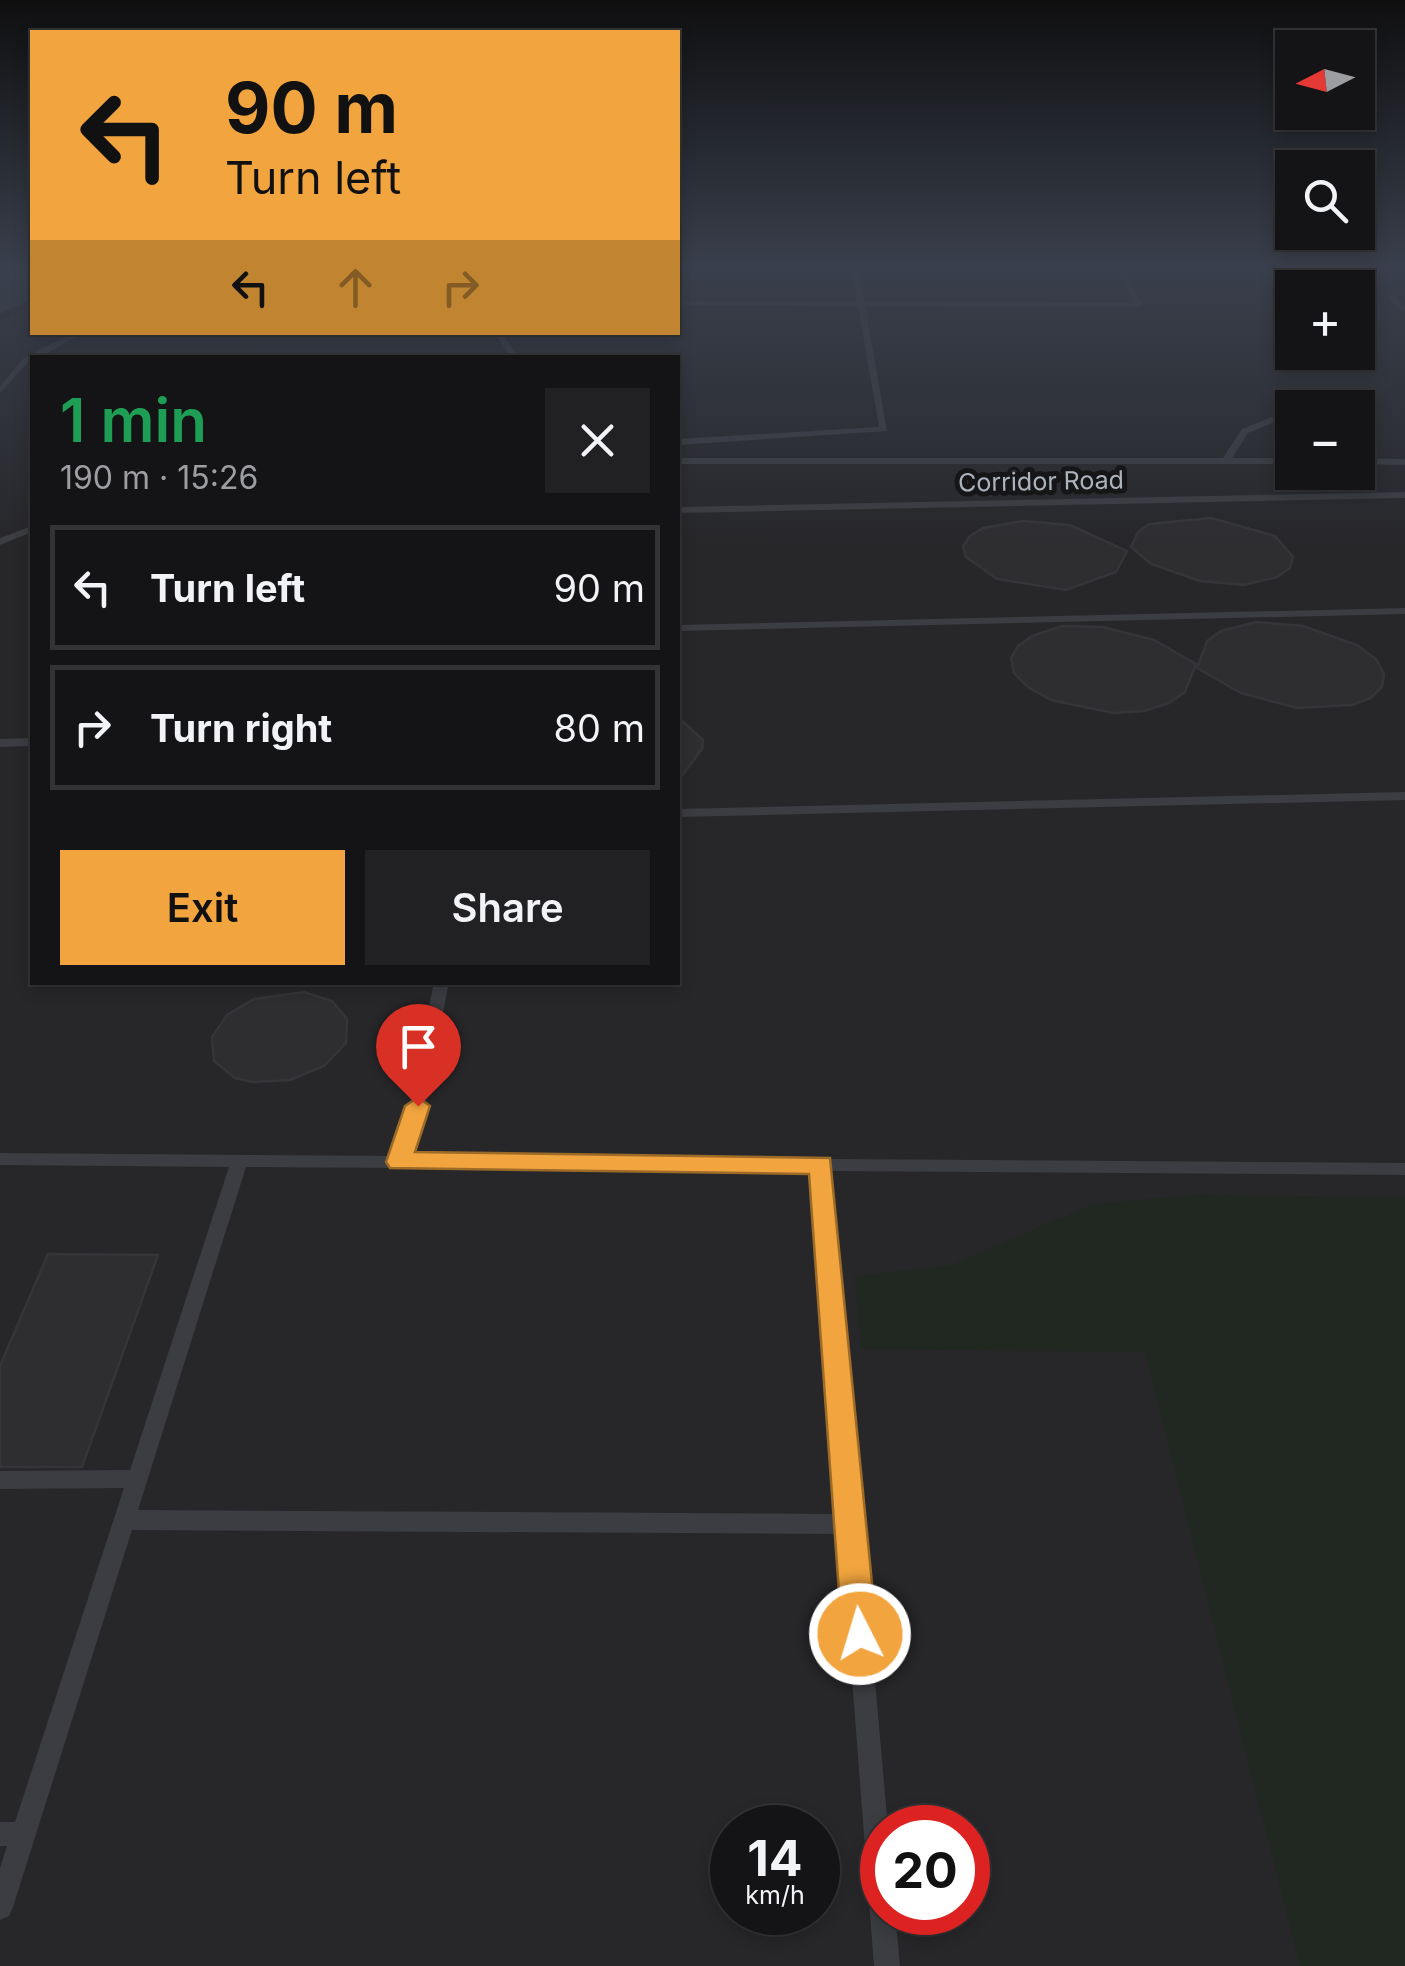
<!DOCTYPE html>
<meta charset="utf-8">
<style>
:root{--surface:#141416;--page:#212123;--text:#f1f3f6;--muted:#9d9ea1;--line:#333335;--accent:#f2a53e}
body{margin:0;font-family:Inter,sans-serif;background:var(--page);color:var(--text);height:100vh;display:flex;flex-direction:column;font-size:38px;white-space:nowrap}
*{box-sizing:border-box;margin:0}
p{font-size:32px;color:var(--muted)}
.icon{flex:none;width:55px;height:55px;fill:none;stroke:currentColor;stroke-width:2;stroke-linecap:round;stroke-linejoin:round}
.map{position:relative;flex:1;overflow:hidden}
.drawer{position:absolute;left:30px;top:355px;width:650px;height:630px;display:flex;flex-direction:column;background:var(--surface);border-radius:0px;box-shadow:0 5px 15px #0003,0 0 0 2px var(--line)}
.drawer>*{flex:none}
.hud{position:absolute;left:30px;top:30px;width:650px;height:305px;border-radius:0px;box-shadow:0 5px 15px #0003,0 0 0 2px var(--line);background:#f2a53e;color:#111;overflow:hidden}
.needle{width:65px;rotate:264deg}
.buttons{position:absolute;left:1275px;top:30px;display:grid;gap:20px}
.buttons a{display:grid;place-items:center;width:100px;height:100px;border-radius:0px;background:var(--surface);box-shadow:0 5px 15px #0003,0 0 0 2px var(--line);font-size:50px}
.speed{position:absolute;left:710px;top:1805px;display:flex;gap:20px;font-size:50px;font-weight:700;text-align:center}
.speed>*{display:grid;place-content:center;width:130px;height:130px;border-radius:50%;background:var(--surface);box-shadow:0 5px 15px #0003,0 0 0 2px var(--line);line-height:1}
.speed small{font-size:25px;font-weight:400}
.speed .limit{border:15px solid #d22;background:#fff;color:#111}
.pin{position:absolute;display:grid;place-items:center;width:85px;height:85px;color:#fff;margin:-102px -42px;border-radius:50% 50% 50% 0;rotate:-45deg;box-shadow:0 0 10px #0007}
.pin .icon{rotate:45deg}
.me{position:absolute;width:110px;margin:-55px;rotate:355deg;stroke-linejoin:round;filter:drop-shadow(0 0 8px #0008)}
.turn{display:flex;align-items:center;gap:35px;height:210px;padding:0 30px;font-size:45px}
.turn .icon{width:130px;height:130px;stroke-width:2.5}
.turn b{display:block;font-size:70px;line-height:85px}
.lanes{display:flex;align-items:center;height:95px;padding:0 30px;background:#0003;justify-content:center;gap:50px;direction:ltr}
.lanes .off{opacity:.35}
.round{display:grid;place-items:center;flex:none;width:105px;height:105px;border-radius:0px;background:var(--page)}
.summary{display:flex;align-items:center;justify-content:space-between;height:170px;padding:0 30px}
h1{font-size:60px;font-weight:600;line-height:75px;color:#1e9e55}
.button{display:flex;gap:20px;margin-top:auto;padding:20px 30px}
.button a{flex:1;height:115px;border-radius:0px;background:var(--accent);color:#111;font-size:40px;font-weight:600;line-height:115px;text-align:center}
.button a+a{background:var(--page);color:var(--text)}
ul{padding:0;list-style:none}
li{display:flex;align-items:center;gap:30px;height:125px;margin:0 20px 15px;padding:0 10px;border:5px solid var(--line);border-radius:0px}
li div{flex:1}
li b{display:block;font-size:38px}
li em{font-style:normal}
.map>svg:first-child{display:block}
.built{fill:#27272a;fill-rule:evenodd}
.green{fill:#202821}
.water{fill:#303b42}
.building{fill:#2e2e31;stroke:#353539;stroke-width:2.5}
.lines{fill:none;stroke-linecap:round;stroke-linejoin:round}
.service{fill:#3c3d42;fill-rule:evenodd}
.route{fill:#f2a53e;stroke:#9d6b28;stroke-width:2.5}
.labels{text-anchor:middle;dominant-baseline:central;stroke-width:10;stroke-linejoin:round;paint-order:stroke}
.far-street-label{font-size:25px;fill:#adb3bc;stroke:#161618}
</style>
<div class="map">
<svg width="1405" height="1966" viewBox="0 0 1405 1966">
<rect width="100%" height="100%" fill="#1b1b1d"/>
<path class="built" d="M678 269H1405V1966H0V320L32 306V332H678ZM1292 288H1358V352H1292ZM32 358H678V982H32ZM1292 408H1358V472H1292ZM732 1828H818V1912H732ZM882 1828H968V1912H882Z"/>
<polygon class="green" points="1193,1195 1405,1197 1405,1966 1300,1966 1145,1352 861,1349 855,1276 948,1266 1094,1204"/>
<polygon class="water" points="0,269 32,269 32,299 0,313"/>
<g class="building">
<polygon points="1211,518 1275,536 1293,557 1290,568 1277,577 1244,585 1200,581 1151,564 1131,547 1138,532 1149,524"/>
<polygon points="1023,521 1070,525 1127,551 1116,572 1066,590 997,579 966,557 963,546 970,536 983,528"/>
<polygon points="1256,622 1303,626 1357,645 1376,659 1384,674 1382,687 1371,698 1352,705 1297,708 1241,693 1197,668 1207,641 1221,631"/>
<polygon points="1062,626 1103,627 1154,640 1196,664 1185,692 1169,703 1144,711 1113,713 1051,700 1028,687 1014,673 1011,658 1018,646 1032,636"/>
<polygon points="678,717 703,740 702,749 678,781"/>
<polygon points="304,992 332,1001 347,1019 346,1043 324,1066 290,1080 252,1082 235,1078 214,1061 212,1037 227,1015 254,999"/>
<polygon points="48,1254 158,1255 82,1467 0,1467 0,1366"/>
</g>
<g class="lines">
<g class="service">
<polygon points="852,269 858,269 865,302 1134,303 1116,269 1123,269 1143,305 1139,307 865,306 887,431 678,445 678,439 879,427 858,306 678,305 678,301 857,302"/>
<polygon points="1389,296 1395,296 1405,306 1405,312 1389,300"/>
<polygon points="74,332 84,332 38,358 32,358 0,393 0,386 24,358"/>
<polygon points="494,332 501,332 515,352 514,358 506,358 507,352"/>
<polygon points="1340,398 1344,400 1343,402 1318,408 1301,408"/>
<polygon points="1292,409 1292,415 1248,433 1232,458 1292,458 1292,464 678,464 678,458 1223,458 1242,429"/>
<polygon points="1358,458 1405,459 1405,465 1358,464"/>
<polygon points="1405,492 1405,498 678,513 678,507"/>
<polygon points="32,526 32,532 0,545 0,538"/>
<polygon points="1405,608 1405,614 678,631 678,625"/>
<polygon points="32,738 32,746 0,747 0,739"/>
<polygon points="1405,792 1405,800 678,817 678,809"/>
<path d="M434 982H449L425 1106 410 1156 1405 1163V1175L830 1171 888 1828H882V1912H895L900 1966H874L841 1534 132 1530 13 1907 9 1916 0 1920V1868L7 1846H0V1822H15L124 1488 0 1489V1471L130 1470 229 1167 0 1165V1153L393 1156 409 1106ZM246 1167 813 1171 839 1514 138 1510Z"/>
</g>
</g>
<linearGradient id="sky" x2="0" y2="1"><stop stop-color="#0f0f10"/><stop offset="0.49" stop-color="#393f4c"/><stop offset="1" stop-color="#393f4c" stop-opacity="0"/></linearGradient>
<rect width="1405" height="545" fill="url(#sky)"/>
<polygon class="route" points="418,1097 430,1106 415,1152 830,1158 877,1634 872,1646 860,1651 847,1646 842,1634 809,1174 390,1168 386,1162 405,1106"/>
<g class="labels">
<g class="far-street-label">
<text transform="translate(1041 481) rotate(-1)">Corridor Road</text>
</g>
</g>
</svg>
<div class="buttons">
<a><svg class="needle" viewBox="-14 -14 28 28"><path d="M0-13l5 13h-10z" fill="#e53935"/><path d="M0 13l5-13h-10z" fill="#9d9ea1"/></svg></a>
<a><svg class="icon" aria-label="search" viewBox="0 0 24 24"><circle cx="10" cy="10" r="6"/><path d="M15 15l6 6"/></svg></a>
<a>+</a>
<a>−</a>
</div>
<div class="speed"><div>14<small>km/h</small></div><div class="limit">20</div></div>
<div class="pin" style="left:418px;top:1106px;background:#d93025"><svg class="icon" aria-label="arrive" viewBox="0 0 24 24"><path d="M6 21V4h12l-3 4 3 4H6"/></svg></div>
<svg class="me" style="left:860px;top:1634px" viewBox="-20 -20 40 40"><circle r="17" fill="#f2a53e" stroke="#fff" stroke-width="3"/><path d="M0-11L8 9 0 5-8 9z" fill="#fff"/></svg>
<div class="hud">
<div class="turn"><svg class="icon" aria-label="left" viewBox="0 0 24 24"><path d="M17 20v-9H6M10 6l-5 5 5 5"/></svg><div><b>90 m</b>Turn left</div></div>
<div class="lanes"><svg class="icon" aria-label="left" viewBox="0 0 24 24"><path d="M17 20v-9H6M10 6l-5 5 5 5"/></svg><svg class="icon off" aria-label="ahead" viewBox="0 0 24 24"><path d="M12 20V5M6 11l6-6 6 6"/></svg><svg class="icon off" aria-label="right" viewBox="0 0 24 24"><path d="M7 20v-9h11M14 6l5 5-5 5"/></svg></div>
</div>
<section class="drawer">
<div class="summary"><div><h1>1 min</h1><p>190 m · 15:26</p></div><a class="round"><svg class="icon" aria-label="close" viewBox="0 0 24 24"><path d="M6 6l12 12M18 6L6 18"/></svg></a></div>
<ul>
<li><svg class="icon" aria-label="left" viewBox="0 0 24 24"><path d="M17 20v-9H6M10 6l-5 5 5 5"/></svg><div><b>Turn left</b></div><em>90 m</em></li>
<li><svg class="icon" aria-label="right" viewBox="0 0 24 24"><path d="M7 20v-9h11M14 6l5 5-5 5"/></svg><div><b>Turn right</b></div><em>80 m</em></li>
</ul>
<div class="button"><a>Exit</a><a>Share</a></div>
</section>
</div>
